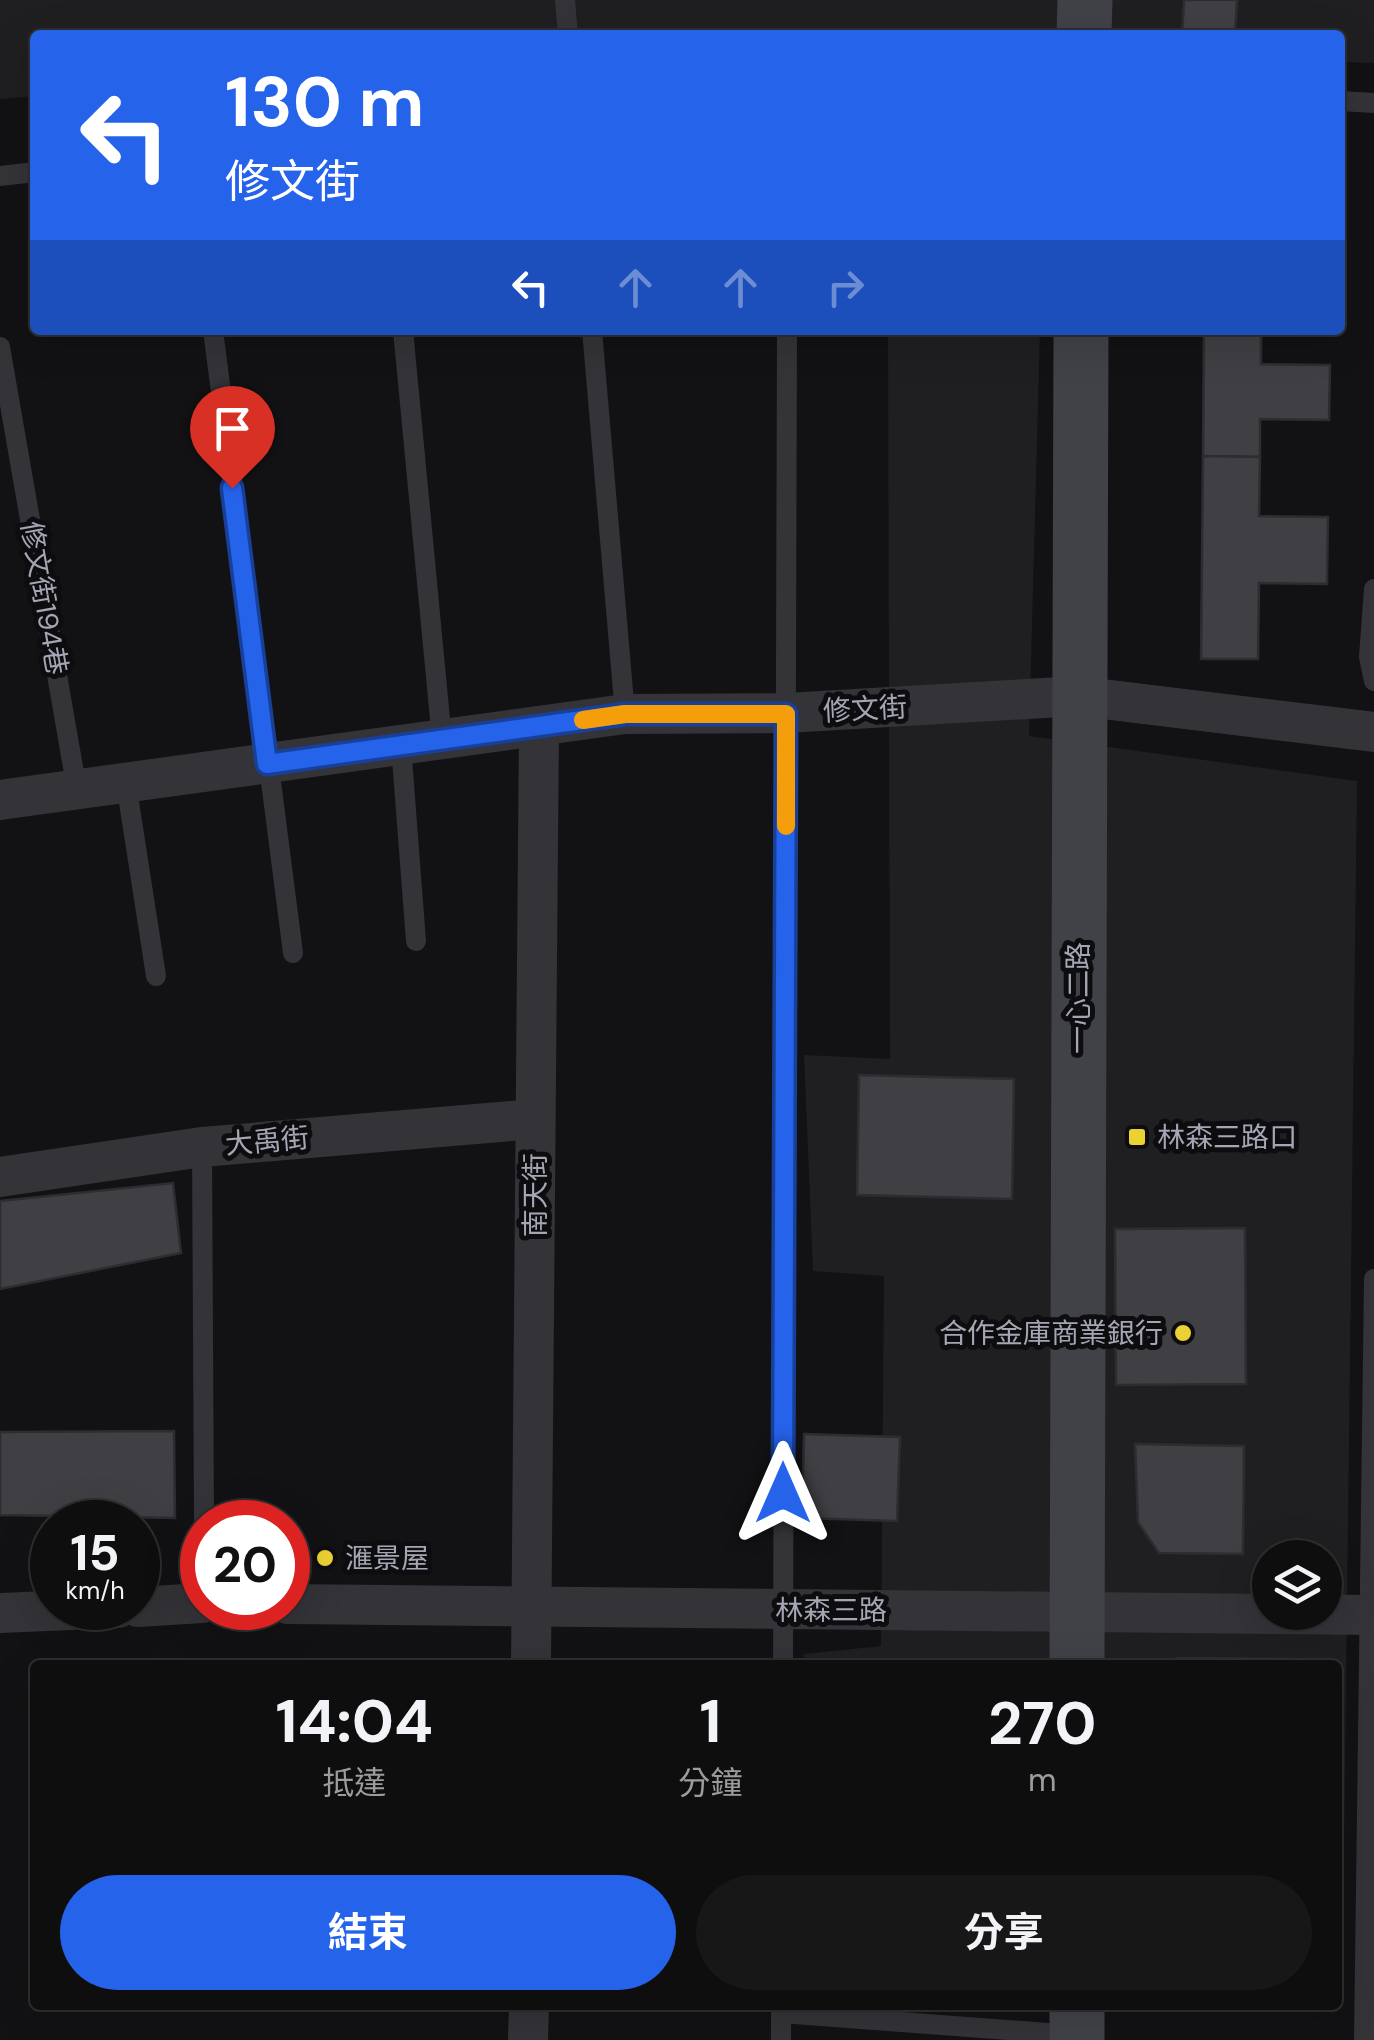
<!DOCTYPE html>
<html lang="zh-TW">
<meta charset="utf-8">
<style>
:root{--surface:#0e0e0f;--page:#171718;--text:#f1f3f6;--muted:#9b9c9e;--line:#2e2e2f;--accent:#2563eb}
body{margin:0;font-family:"DM Sans","Noto Sans TC",sans-serif;background:var(--page);color:var(--text);height:100vh;display:flex;flex-direction:column;font-size:38px;white-space:nowrap}
*{box-sizing:border-box;margin:0}
p{font-size:32px;color:var(--muted)}
.icon{flex:none;width:55px;height:55px;fill:none;stroke:currentColor;stroke-width:2;stroke-linecap:round;stroke-linejoin:round}
.map{position:relative;flex:1;overflow:hidden}
.side{position:absolute;left:30px;top:1660px;width:1312px;height:350px;display:flex;flex-direction:column;background:var(--surface);border-radius:10px;box-shadow:0 10px 40px #0002,0 0 0 2px var(--line)}
.side>*{flex:none}
.top-card{position:absolute;left:30px;top:30px;width:1315px;height:305px;border-radius:10px;box-shadow:0 10px 40px #0002,0 0 0 2px var(--line);background:#2563eb;color:#fff;overflow:hidden}
.controls{position:absolute;left:1252px;top:1540px;display:grid;gap:20px}
.controls a{display:grid;place-items:center;width:90px;height:90px;border-radius:50%;background:var(--surface);box-shadow:0 10px 40px #0002,0 0 0 2px var(--line);font-size:50px}
.speed{position:absolute;left:30px;top:1500px;display:flex;gap:20px;font-size:50px;font-weight:700;text-align:center}
.speed>*{display:grid;place-content:center;width:130px;height:130px;border-radius:50%;background:var(--surface);box-shadow:0 10px 40px #0002,0 0 0 2px var(--line);line-height:1}
.speed small{font-size:25px;font-weight:400}
.speed .limit{border:15px solid #d22;background:#fff;color:#111}
.pin{position:absolute;display:grid;place-items:center;width:85px;height:85px;color:#fff;margin:-102px -42px;border-radius:50% 50% 50% 0;rotate:-45deg;box-shadow:0 0 10px #0007}
.pin .icon{rotate:45deg}
.me{position:absolute;width:110px;margin:-55px;rotate:0deg;stroke-linejoin:round;filter:drop-shadow(0 0 8px #0008)}
.turn{display:flex;align-items:center;gap:35px;height:210px;padding:0 30px;font-size:45px}
.turn .icon{width:130px;height:130px;stroke-width:2.5}
.turn b{display:block;font-size:70px;line-height:85px}
.lanes{display:flex;align-items:center;height:95px;padding:0 30px;background:#0003;justify-content:center;gap:50px;direction:ltr}
.lanes .off{opacity:.35}
.eta{display:flex;justify-content:space-evenly;align-items:center;height:170px;text-align:center}
.eta b{font-size:60px;font-weight:700;line-height:70px}
.primary-button{display:flex;gap:20px;margin-top:auto;padding:20px 30px}
.primary-button a{flex:1;height:115px;border-radius:60px;background:var(--accent);color:#fff;font-size:40px;font-weight:700;line-height:115px;text-align:center}
.primary-button a+a{background:var(--page);color:var(--text)}
.map>svg:first-child{display:block}
.built{fill:#1f1e21;fill-rule:evenodd}
.building{fill:#3f3f44;stroke:#2d2c30;stroke-width:2.5}
.lines{fill:none;stroke-linecap:round;stroke-linejoin:round}
.lane{stroke:#333338;stroke-width:20}
.street{stroke:#333338;stroke-width:40}
.secondary{stroke:#414248;stroke-width:55}
.route-casing{stroke:#184099;stroke-width:25}
.route{stroke:#2563eb;stroke-width:18}
.slow{stroke:#f59e0b;stroke-width:18}
.poi-dot{fill:#ebd133;stroke:#0d0d0f;stroke-width:4}
.labels{text-anchor:middle;dominant-baseline:central;stroke-width:10;stroke-linejoin:round;paint-order:stroke}
.street-label{font-size:28px;fill:#a4a6b4;stroke:#0d0d0f}
.poi-label{font-size:28px;fill:#a4a6b4;stroke:#0d0d0f;text-anchor:start}
</style>
<div class="map">
<svg width="1374" height="2040" viewBox="0 0 1374 2040">
<rect width="100%" height="100%" fill="#121214"/>
<g class="built">
<polygon points="0,0 1374,0 1374,63 1340,62 1340,35 35,35 35,96 0,99"/>
<path d="M888 330H1040L1029 736 1357 781 1343 1936H1338V1665H804V1654L881 1646 884 1276 813 1271 804 1055 890 1059ZM1270 1558H1325V1612H1270Z"/>
</g>
<g class="building">
<polygon points="1184,0 1237,0 1235,35 1182,35"/>
<polygon points="1204,330 1261,330 1261,364 1330,365 1329,420 1260,419 1260,457 1203,456"/>
<polygon points="1203,456 1260,457 1259,516 1328,517 1327,584 1259,583 1258,659 1201,659"/>
<polygon points="859,1075 1014,1079 1012,1199 857,1195"/>
<polygon points="173,1183 181,1253 0,1289 0,1201"/>
<polygon points="1245,1228 1246,1384 1116,1385 1115,1229"/>
<polygon points="174,1431 175,1518 0,1515 0,1432"/>
<polygon points="804,1434 900,1437 897,1521 802,1518"/>
<polygon points="1135,1444 1244,1446 1243,1554 1159,1553 1138,1522"/>
<polygon points="1177,1658 1290,1659 1290,1665 1170,1665"/>
</g>
<g class="lines">
<g class="lane">
<polyline points="565,0 568,35"/>
<polyline points="1340,101 1374,103"/>
<polyline points="0,176 35,172"/>
<polyline points="213,330 293,953"/>
<polyline points="403,330 442,740"/>
<polyline points="592,330 625,714"/>
<polyline points="0,347 77,790"/>
<polyline points="1374,589 1369,657 1374,681"/>
<polyline points="401,745 416,941"/>
<polyline points="126,783 156,976"/>
<polyline points="202,1147 204,1522"/>
<polyline points="783,1665 787,330"/>
<polyline points="781,2013 1075,2035"/>
<polyline points="781,2040 781,2005"/>
<polyline points="1364,2040 1374,1279"/>
</g>
<g class="street">
<polyline points="0,800 625,714 786,713 1078,696 1374,732"/>
<polyline points="0,1177 202,1147 535,1119"/>
<polyline points="288,1604 1374,1615"/>
<polyline points="138,1607 202,1603"/>
<polyline points="0,1613 118,1608"/>
<polyline points="531,1665 539,726"/>
<polyline points="528,2040 529,2005"/>
</g>
<g class="secondary">
<polyline points="1084,35 1085,0"/>
<polyline points="1077,1665 1081,330"/>
<polyline points="1077,2005 1077,2040"/>
</g>
</g>
<g class="lines">
<g class="route-casing">
<polyline id="route" points="232,488 267,764 625,714 786,714 783,1493"/>
</g>
<use href="#route" class="route"/>
<polyline class="slow" points="583,720 625,714 786,714 786,826"/>
</g>
<g class="poi-dot">
<rect x="1127" y="1127" width="20" height="20" rx="5"/>
<circle cx="1183" cy="1333" r="10"/>
<circle cx="325" cy="1558" r="10"/>
</g>
<g class="labels">
<g class="street-label">
<text transform="translate(44 598) rotate(80)">修文街194巷</text>
<text transform="translate(865 709) rotate(-3)">修文街</text>
<text transform="translate(1078 998) rotate(-90)">一心二路</text>
<text transform="translate(267 1141) rotate(-5)">大禹街</text>
<text transform="translate(535 1195) rotate(-90)">南天街</text>
<text x="831" y="1610">林森三路</text>
</g>
<g class="poi-label">
<text x="1157" y="1137">林森三路口</text>
<text x="1163" y="1333" text-anchor="end">合作金庫商業銀行</text>
<text x="345" y="1558">滙景屋</text>
</g>
</g>
</svg>
<div class="controls">
<a><svg class="icon" aria-label="layers" viewBox="0 0 24 24"><path d="M12 4l9 5-9 5-9-5zM3 14l9 5 9-5"/></svg></a>
</div>
<div class="speed"><div>15<small>km/h</small></div><div class="limit">20</div></div>
<div class="pin" style="left:232px;top:488px;background:#d93025"><svg class="icon" aria-label="arrive" viewBox="0 0 24 24"><path d="M6 21V4h12l-3 4 3 4H6"/></svg></div>
<svg class="me" style="left:783px;top:1493px" viewBox="-20 -20 40 40"><path d="M0-17L14 15 0 8-14 15z" fill="#2563eb" stroke="#fff" stroke-width="4"/></svg>
<div class="top-card">
<div class="turn"><svg class="icon" aria-label="left" viewBox="0 0 24 24"><path d="M17 20v-9H6M10 6l-5 5 5 5"/></svg><div><b>130 m</b>修文街</div></div>
<div class="lanes"><svg class="icon" aria-label="left" viewBox="0 0 24 24"><path d="M17 20v-9H6M10 6l-5 5 5 5"/></svg><svg class="icon off" aria-label="ahead" viewBox="0 0 24 24"><path d="M12 20V5M6 11l6-6 6 6"/></svg><svg class="icon off" aria-label="ahead" viewBox="0 0 24 24"><path d="M12 20V5M6 11l6-6 6 6"/></svg><svg class="icon off" aria-label="right" viewBox="0 0 24 24"><path d="M7 20v-9h11M14 6l5 5-5 5"/></svg></div>
</div>
<section class="side">
<div class="eta">
<div><b>14:04</b><p>抵達</p></div>
<div><b>1</b><p>分鐘</p></div>
<div><b>270</b><p>m</p></div>
</div>
<div class="primary-button"><a>結束</a><a>分享</a></div>
</section>
</div>
